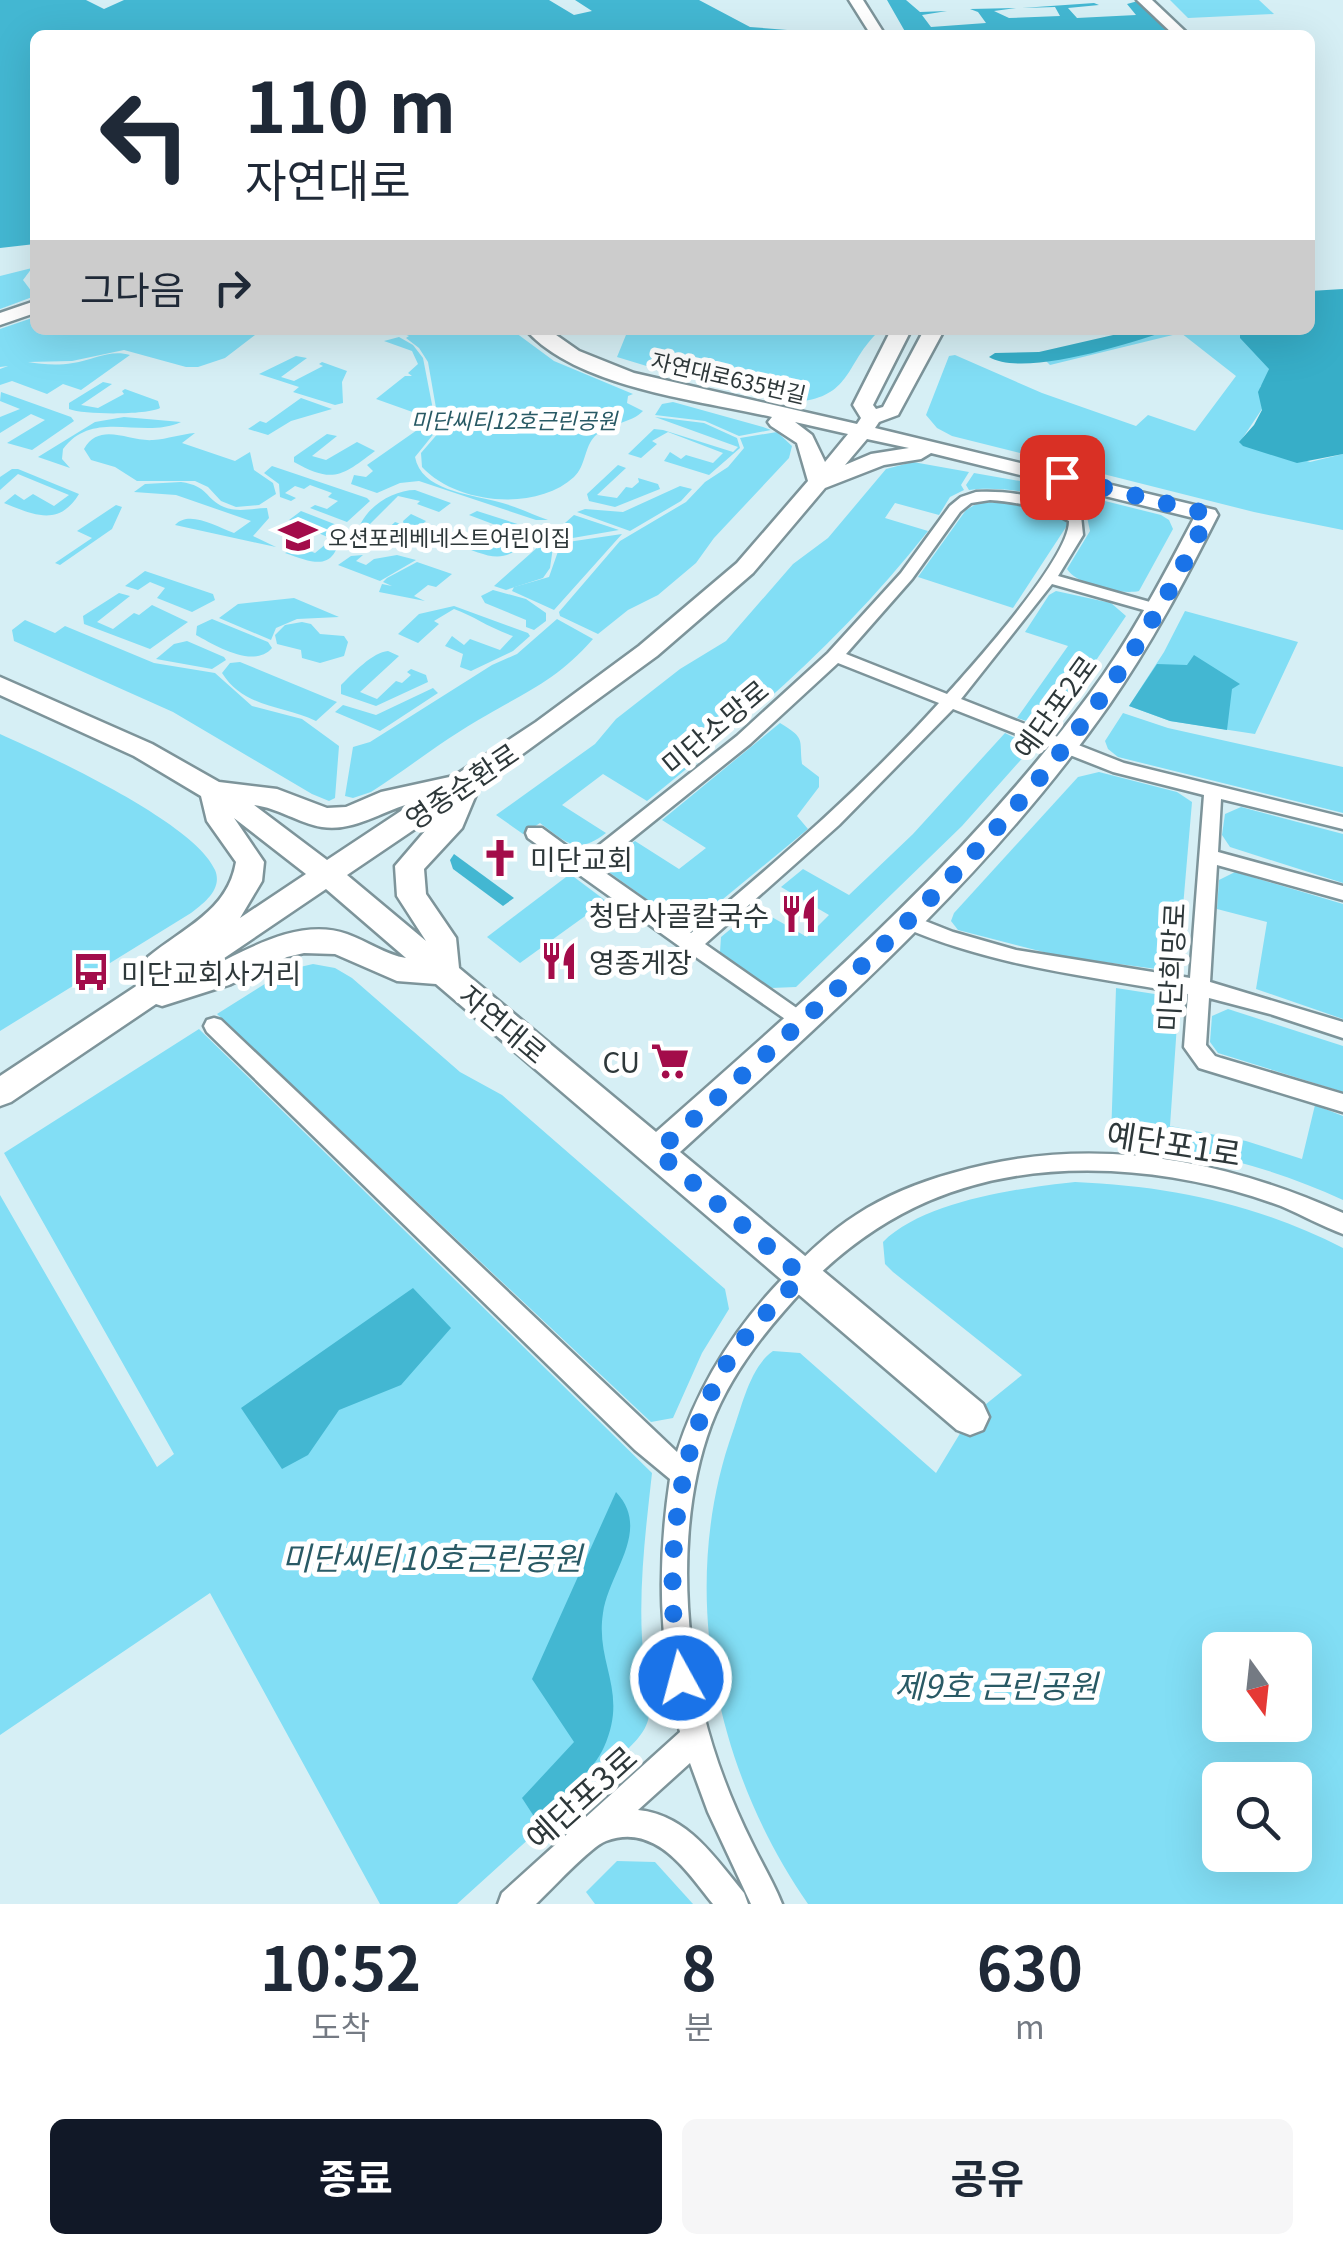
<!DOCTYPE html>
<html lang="ko">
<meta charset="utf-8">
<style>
:root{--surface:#fff;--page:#f6f6f7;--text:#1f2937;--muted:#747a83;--accent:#111827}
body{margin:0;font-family:Georgia,"Noto Sans KR",serif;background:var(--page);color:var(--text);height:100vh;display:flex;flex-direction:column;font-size:38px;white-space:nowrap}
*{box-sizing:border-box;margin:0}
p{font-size:32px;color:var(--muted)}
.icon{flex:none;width:55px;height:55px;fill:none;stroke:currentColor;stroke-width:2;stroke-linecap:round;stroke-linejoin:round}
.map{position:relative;height:1904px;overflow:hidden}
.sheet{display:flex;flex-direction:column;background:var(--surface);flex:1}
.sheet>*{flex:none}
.top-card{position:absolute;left:30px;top:30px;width:1285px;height:305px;border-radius:15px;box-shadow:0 10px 40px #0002;background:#fff;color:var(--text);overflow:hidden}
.needle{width:65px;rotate:165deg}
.buttons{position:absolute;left:1202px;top:1632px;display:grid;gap:20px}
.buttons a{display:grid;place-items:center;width:110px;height:110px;border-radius:15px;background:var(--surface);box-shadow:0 10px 40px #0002;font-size:50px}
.pin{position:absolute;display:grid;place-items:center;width:85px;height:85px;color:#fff;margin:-42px;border-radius:20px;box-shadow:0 5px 15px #0006}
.me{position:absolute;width:110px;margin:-55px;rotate:353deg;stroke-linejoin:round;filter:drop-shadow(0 0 8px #0008)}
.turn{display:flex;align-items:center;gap:35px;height:210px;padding:0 50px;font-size:45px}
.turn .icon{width:130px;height:130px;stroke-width:2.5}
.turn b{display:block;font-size:70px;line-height:85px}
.then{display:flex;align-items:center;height:95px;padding:0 50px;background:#0003;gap:20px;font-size:38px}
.eta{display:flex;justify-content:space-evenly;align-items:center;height:170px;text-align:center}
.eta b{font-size:60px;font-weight:700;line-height:70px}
.primary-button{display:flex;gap:20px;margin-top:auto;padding:20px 50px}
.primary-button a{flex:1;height:115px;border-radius:15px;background:var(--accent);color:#fff;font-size:40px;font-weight:700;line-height:115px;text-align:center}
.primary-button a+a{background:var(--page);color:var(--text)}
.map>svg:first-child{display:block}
.green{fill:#82def5;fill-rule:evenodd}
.forest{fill:#43b7d2}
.water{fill:#37aec8}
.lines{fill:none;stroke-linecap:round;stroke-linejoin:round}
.street-casing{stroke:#7d949a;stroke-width:5}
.secondary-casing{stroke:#7d949a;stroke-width:5}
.street{fill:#fff;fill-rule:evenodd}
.secondary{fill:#fff;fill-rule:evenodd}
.route{stroke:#1a73e8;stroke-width:18;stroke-dasharray:0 32.4}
.labels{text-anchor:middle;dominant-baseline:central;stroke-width:10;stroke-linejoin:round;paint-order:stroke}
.far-street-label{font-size:22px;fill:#2e383a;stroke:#fff}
.far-park-label{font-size:22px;font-style:italic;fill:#295a65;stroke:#fff}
.far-poi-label{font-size:22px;fill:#2e383a;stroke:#fff;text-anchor:start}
.street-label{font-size:28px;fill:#2e383a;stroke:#fff}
.poi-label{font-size:28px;fill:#2e383a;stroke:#fff;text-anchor:start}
.near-street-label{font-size:32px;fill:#2e383a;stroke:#fff}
.near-park-label{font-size:32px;font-style:italic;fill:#295a65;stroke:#fff}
</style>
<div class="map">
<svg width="1343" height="1904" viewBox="0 0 1343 1904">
<rect width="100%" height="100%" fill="#d6eff5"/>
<g class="green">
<polygon points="1170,0 1259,0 1274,14 1188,18"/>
<polygon points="32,268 23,280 35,296 0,309 0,276"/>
<path d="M35 317V330H246L255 335 225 358 198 367H186L124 350 72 361 28 362C42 364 55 366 73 363 93 360 110 349 130 355L81 390 63 384 47 394 12 381 0 385V369L8 366 0 367V329Z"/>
<path d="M394 330H512L554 361 633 394 628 396 627 403 643 411C632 423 609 423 595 436 584 447 586 466 574 477 536 512 456 504 422 467L421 453 440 431 428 362 419 348 406 338 409 336Z"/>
<path d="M628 330H855V333L875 335C847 364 850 394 804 401L663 371 617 357Z"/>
<polygon points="1170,330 1240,330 1241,338 1269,368 1268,378 1260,387 1262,409 1242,439 1310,462 1343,454 1343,530 1254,512 952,436 937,428 926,415 949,356 955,355 1042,393 1136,426 1148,415 1195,431 1236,376 1181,333 1050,365 1046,361"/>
<polygon points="399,337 413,345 423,358 435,420 376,399 405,376 412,376 408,373 418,364 412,351 384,341"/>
<polygon points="296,356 307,358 281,377 294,381 323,366 319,364 322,362 347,371 342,382 343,403 335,405 293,392 299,387 259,374"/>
<path d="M103 382 112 384 81 405 98 408 124 394 122 391 125 389 158 401 160 408C148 415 84 415 69 409V403Z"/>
<polygon points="1,392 71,417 74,421 32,450 7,443 45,420 31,414 0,433 0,417 20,409 0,401"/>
<polygon points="301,398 332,409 291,421 268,435 248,429 260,421 266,423"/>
<polygon points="673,402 763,427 771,430 739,436 705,421 655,415 662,404"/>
<path d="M124 417 181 422C142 440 94 408 63 449L62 459 70 468 38 457 95 422Z"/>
<polygon points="655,417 704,423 737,438 740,448 709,475 664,461 670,452 681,459 686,455 713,463 723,453 668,432 652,441 657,444 641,458 628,454 654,429 663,430 733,452 738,447"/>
<path d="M420 428 436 431 415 457C421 490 468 494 495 501 513 505 531 514 548 520H536L419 481 400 483 377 493 351 484 354 475 366 477 373 471 367 465Z"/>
<polygon points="777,432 792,446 789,458 714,538 696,563 658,595 628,610 598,634 560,616 559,612 620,541 686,502 705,482 728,467 744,448 740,438"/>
<path d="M195 433 182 443 235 461 250 452 254 470 273 483 276 494 259 505 236 507 221 501 208 487 195 481H137L115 467 91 460 84 449C100 421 129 442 153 440 168 439 181 434 195 433Z"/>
<path d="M327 434 337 436 312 456 326 460 357 442 375 451C342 476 333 484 294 462V457Z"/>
<path d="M913 462 969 472 961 485 964 490 950 497 939 515 895 503 885 518 928 531C845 637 751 717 647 801L603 774 562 805 606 833C576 856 566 842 540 823L523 834 496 815 595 744 616 719 680 669 726 641 793 564 828 538 886 469Z"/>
<polygon points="618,465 626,468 597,495 617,498 626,487 632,488 639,482 638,478 658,484 660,489 615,507 589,501 587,494"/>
<polygon points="272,466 367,498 370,501 347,522 310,508 315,505 327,509 338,501 328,497 332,493 310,485 304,489 295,486 285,493 296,498 291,501 280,497 279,484 264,473"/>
<path d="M12 469H18L79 494C59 527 34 515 4 503L15 494 24 500 33 494 54 506 69 495 18 474 0 490V477Z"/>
<path d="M974 473 1037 484 1161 515 1169 520 1173 529 1139 591C1120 595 1077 585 1067 569L1090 531 1087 517C1061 495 1003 485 969 490L966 485Z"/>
<path d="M181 482C209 486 205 499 224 507 239 513 253 508 267 508L269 518 253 536 276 547 175 525C189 510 215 526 234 533L251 521 176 495 134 492 145 484Z"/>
<polygon points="680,486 692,489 681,501 630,531 577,512 585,509 623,512"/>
<path d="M415 490 451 503 439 512 417 504 420 501 398 496 361 533 377 539 395 522 404 525 403 521 411 514 426 521C403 541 387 562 357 542 355 514 389 490 415 490Z"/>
<path d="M978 503C1003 500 1051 505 1068 524L1013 608 918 577 966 510Z"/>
<polygon points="116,505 122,507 112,529 60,565 55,563 92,538 77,531"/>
<path d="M301 511 342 527C336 570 320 566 285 553L300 547 315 553 332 539 289 520Z"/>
<path d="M477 511 530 528 534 534C504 568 491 557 453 543L452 537 458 532 474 538 479 534 503 542 514 532 469 515Z"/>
<polygon points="574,515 619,530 561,540 553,547 550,568 543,578 506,590 494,586"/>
<polygon points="622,534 554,610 512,591 514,587 549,577 561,543"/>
<polygon points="397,555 416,560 380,581 338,565 351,556 363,555 356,561 366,565 374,559"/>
<polygon points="417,562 452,574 436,587 428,585 414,596 425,601 379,592 382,584 392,586 383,582 387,578"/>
<polygon points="145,571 213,594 215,600 192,612 157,598 165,588 150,582 138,590 125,586"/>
<polygon points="493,590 526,599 546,613 546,621 534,630 526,627 526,620 485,603 481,596"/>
<polygon points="1056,591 1111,603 1126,616 1055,721 1039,725 1017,718 1068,646 1025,632 1049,595"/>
<polygon points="119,593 130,596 97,622 113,629 134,613 139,615 152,605 188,622 150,649 84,624 83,616"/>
<polygon points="294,598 339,617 297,619 276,628 271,640 219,618 238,604"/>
<path d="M454 606 528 633 530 636 513 651 471 671 460 667 463 654 445 646 452 636 464 645 470 639 500 650 513 636C487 627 474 616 454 609L434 621 439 624 418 643 398 634 419 614Z"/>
<polygon points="1185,611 1298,642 1255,734 1170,721 1129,706 1164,652"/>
<path d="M212 619 268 642 272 648C254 669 216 646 196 635L197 626Z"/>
<path d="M557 619 593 639C559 678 530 690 487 715 447 737 410 767 371 792L353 798 345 796 353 747 370 742 492 665 517 654Z"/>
<polygon points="25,620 55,633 65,626 154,663 215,673 252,706 302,719 339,746 335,798 329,801 312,794 173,712 14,641 12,630"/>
<polygon points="302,622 311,624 320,634 344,636 348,642 344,656 320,663 302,658 301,650 277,644 275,635 285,625"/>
<polygon points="187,641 224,657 226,660 212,669 156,659 174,644"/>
<path d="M388 651 399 656 360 692 377 699 396 681 402 683 411 675 407 672 411 669 426 675 428 682 376 706 341 694V685C353 673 373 652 388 651Z"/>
<path d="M240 662 337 702 316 721C282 705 244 708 222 673L230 663Z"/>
<polygon points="433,688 438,693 380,731 335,712 343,705 376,715"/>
<polygon points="1123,713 1168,728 1343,767 1343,813 1118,757 1108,749 1105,741"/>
<path d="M780 723C806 739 799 738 802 764L819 777V787L797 816 808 829 694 923 676 920 610 873V860L635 841 679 869 706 848 662 820Z"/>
<polygon points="1005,733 1025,743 1027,753 962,826 796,987 771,988 720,952 721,937 756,908 807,937 829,915 781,887 803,869 849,895 913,834"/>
<path d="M0 734C49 756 194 822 215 870 223 889 204 903 191 913L0 1031Z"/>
<polygon points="1099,772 1177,792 1192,802 1178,965 1164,970 1059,956 958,930 951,921 954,913 1078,777"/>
<polygon points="1241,807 1343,834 1343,883 1230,847 1222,835 1225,814"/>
<polygon points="1235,872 1343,904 1343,1019 1256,989 1267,922 1217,909 1219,880"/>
<polygon points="570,874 606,901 520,963 487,937"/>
<polygon points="313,964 335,968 352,978 460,1072 502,1095 725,1289 729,1309 702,1353 673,1418 651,1422 217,1014 287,970"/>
<path d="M1116 988 1161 995 1178 1010 1170 1126 1246 1141 1302 1159 1315 1105 1343 1116V1200C1270 1166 1190 1147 1111 1138Z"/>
<polygon points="1228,1009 1343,1046 1343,1092 1218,1053 1210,1042 1212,1016"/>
<path d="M199 1029 652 1473C646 1527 639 1583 642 1638 643 1663 654 1691 649 1716 646 1734 630 1747 617 1759L457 1904H380L210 1593 0 1735V1195L157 1467 174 1454 4 1153Z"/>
<path d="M1075 1182C1170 1186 1257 1204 1343 1248V1904H808C714 1769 677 1588 733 1431 742 1406 750 1367 773 1351L800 1353 936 1473 970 1417 1022 1375 893 1272 885 1264 883 1242C924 1201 1019 1188 1075 1182ZM1220 1650H1295V1725H1220ZM1220 1780H1295V1855H1220Z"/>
<polygon points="617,1861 655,1862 693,1904 595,1904 586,1892"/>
</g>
<g class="forest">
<polygon points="0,0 86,0 104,9 124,0 549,0 574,15 592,11 575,0 699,0 750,27 850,35 35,35 35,244 0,248"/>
<polygon points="887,0 906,0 920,12 947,11 922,15 931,27 986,23 978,12 970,9 1016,8 994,11 1009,18 1060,16 1055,7 1022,8 1094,3 1099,5 1068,8 1077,18 1136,15 1127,4 1138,1 1171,32 907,35"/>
<polygon points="1194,655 1240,684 1232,689 1227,730 1170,721 1129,706 1157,664 1187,665"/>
<polygon points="454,854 514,898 503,906 453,869 450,860"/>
<polygon points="413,1288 451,1328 401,1385 339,1410 308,1455 282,1469 241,1408"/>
<path d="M616 1492C652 1530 609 1572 603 1613 595 1664 629 1691 604 1747 591 1776 558 1797 535 1818L522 1798 574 1742 532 1679Z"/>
</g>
<g class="water">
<polygon points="1343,289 1343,454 1297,463 1243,446 1239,442 1254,425 1262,410 1258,392 1269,369 1240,338 1240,330 1310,330 1310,291"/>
<path d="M1135 330H1170C1131 343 1024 378 989 357L995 353 1039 352Z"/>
</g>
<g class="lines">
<g class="street-casing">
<g id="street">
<path d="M976 492C1012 490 1050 498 1081 516L1083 535 1058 576 1164 606 1166 609 1158 614 1052 584 961 699 1124 763 1343 817V829L1221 799 1218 852 1343 886V900L1217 865 1210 982 1343 1022V1038L1270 1014 1209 998 1206 1045 1215 1056 1221 1058 1343 1094V1112L1199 1068 1184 1047 1188 994C1090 976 995 967 903 927L900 922 910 915 953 932 1016 950 1190 978 1204 795 1113 772 953 709 839 825 705 944 808 1016 811 1022 808 1028 801 1030 690 953 682 951 679 946 528 838 526 833 528 828H542L583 858 737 736 828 653 901 573 950 506 961 497ZM990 500C1017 502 1044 507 1069 521 1070 557 974 664 947 694L846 654 912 579 960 512 971 503ZM838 663 939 703C863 787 778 861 691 933L597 867 750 744Z"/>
<path d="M214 1018 221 1020 677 1452C698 1386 734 1329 782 1279 805 1256 829 1232 856 1215 885 1196 920 1182 953 1173 1087 1134 1218 1157 1343 1213V1234C1322 1226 1302 1215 1281 1206 1227 1186 1169 1174 1111 1171 976 1165 872 1209 784 1311 754 1345 727 1383 711 1425 686 1492 683 1571 691 1642 698 1711 721 1781 752 1843 762 1864 774 1883 782 1904H751L708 1812 690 1763 638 1810C688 1815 715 1858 744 1893L748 1904H713C687 1872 656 1822 606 1841 591 1846 550 1891 536 1904H498L502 1893 680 1732C659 1647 657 1566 670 1479L635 1450 207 1032 204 1026 207 1020Z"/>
</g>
</g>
<g class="secondary-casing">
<g id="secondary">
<polygon points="849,0 863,0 885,35 871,35"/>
<polygon points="1137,0 1152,0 1188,34 1174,35"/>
<polygon points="35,301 35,313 0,325 0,313"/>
<path d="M526 330H549L579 351 634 373 857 424 861 418 853 405 891 330H911L873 405 876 409 883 407 924 330H944L898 415 879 422 875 428 1215 510 1218 515C1185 580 1151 645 1109 705 990 875 832 1013 680 1152L983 1404 989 1417 983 1430 970 1435 957 1430 436 984 397 981 335 954 304 953 287 957 231 984 162 1006 156 1004 11 1102 0 1106V1076L153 975 144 965 148 957C183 928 228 911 236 862L207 821 201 796 134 756 0 695V677L152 744 219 782 277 789 327 808 346 807 381 792 454 776 536 722 639 646 737 563 808 481 797 443 771 426 768 422 772 417C699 400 578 388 526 330ZM795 422 848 434 825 462 812 435ZM867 439 909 448 871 454 845 465ZM931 453 1194 518C1162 579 1130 640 1089 695 966 861 810 996 656 1132L459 968 456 938 426 894 424 869 462 828 480 785 657 656 753 573 825 488 884 465 921 459ZM413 803 327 860 254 805C279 808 298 823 322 827 355 832 383 810 413 803ZM443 810 395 866 397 896 426 941 347 875ZM234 818 306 874 240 918 262 881 264 862ZM326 889 406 958C386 955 367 941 347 934 301 918 252 947 211 967Z"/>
</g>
</g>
<use href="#street" class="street"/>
<use href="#secondary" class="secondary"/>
</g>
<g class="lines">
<path class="route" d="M681 1678C661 1574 675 1433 739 1345 758 1320 781 1298 802 1276L657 1152C867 963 1088 778 1208 514L1062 477"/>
</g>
<defs>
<g id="school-bare" transform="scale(3)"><path d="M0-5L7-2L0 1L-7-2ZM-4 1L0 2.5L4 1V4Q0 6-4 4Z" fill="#a30c4a" stroke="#fff" stroke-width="2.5" paint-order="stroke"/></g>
<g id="church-bare" transform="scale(3)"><path d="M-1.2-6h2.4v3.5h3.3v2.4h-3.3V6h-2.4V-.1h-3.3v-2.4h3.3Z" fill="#a30c4a" stroke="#fff" stroke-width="2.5" paint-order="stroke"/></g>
<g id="restaurant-bare" transform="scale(3)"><path d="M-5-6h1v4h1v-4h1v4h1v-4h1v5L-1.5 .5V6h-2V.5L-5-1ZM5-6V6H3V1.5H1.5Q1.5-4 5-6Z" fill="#a30c4a" stroke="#fff" stroke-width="2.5" paint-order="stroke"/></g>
<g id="bus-bare" transform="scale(3)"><path d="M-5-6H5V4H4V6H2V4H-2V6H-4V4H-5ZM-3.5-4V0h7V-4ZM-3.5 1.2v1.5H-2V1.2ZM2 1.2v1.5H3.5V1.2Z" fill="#a30c4a" stroke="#fff" stroke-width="2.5" paint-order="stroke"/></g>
<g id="supermarket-bare" transform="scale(3)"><path d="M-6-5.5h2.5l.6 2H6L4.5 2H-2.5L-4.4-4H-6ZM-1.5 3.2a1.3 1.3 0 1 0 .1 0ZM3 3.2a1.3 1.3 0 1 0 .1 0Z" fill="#a30c4a" stroke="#fff" stroke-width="2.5" paint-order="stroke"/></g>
</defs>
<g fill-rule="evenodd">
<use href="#school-bare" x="298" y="536"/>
<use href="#church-bare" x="500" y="858"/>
<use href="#restaurant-bare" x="799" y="914"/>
<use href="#restaurant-bare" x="559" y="961"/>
<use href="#bus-bare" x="91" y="972"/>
<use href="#supermarket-bare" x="670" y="1061"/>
</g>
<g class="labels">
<g class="far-street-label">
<text transform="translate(729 376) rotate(13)">자연대로635번길</text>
</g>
<g class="far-park-label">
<text x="514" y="419">미단씨티12호근린공원</text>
</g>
<g class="far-poi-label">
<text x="328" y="536">오션포레베네스트어린이집</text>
</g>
<g class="street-label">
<text transform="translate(1054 706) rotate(-54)">예단포2로</text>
<text transform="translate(714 726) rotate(-40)">미단소망로</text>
<text transform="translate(461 785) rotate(-34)">영종순환로</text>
<text transform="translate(1170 967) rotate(-87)">미단희망로</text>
<text transform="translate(504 1023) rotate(40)">자연대로</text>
</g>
<g class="poi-label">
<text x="530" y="858">미단교회</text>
<text x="769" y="914" text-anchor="end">청담사골칼국수</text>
<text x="589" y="961">영종게장</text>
<text x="121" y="972">미단교회사거리</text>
<text x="640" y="1061" text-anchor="end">CU</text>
</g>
<g class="near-street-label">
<text transform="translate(1174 1142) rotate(9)">예단포1로</text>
<text transform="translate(580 1796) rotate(-42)">예단포3로</text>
</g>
<g class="near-park-label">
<text x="432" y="1556">미단씨티10호근린공원</text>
<text x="996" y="1684">제9호 근린공원</text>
</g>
</g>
</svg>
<div class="buttons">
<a><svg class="needle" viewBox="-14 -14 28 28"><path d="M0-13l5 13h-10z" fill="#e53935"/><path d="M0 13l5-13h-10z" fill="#747a83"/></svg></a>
<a><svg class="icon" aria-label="search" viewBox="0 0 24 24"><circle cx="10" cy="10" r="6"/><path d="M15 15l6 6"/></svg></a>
</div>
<div class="pin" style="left:1062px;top:477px;background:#d93025"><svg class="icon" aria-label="arrive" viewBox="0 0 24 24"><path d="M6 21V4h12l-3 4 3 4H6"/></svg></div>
<svg class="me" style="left:681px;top:1678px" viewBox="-20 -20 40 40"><circle r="17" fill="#1a73e8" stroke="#fff" stroke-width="3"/><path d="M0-11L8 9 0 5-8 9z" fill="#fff"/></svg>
<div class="top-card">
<div class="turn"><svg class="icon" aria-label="left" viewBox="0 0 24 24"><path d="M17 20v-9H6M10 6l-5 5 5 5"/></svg><div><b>110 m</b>자연대로</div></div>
<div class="then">그다음<svg class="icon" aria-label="right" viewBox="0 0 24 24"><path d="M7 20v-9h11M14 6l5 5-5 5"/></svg></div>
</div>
</div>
<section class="sheet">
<div class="eta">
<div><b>10:52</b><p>도착</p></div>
<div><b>8</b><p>분</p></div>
<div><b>630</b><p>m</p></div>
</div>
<div class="primary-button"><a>종료</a><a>공유</a></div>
</section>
